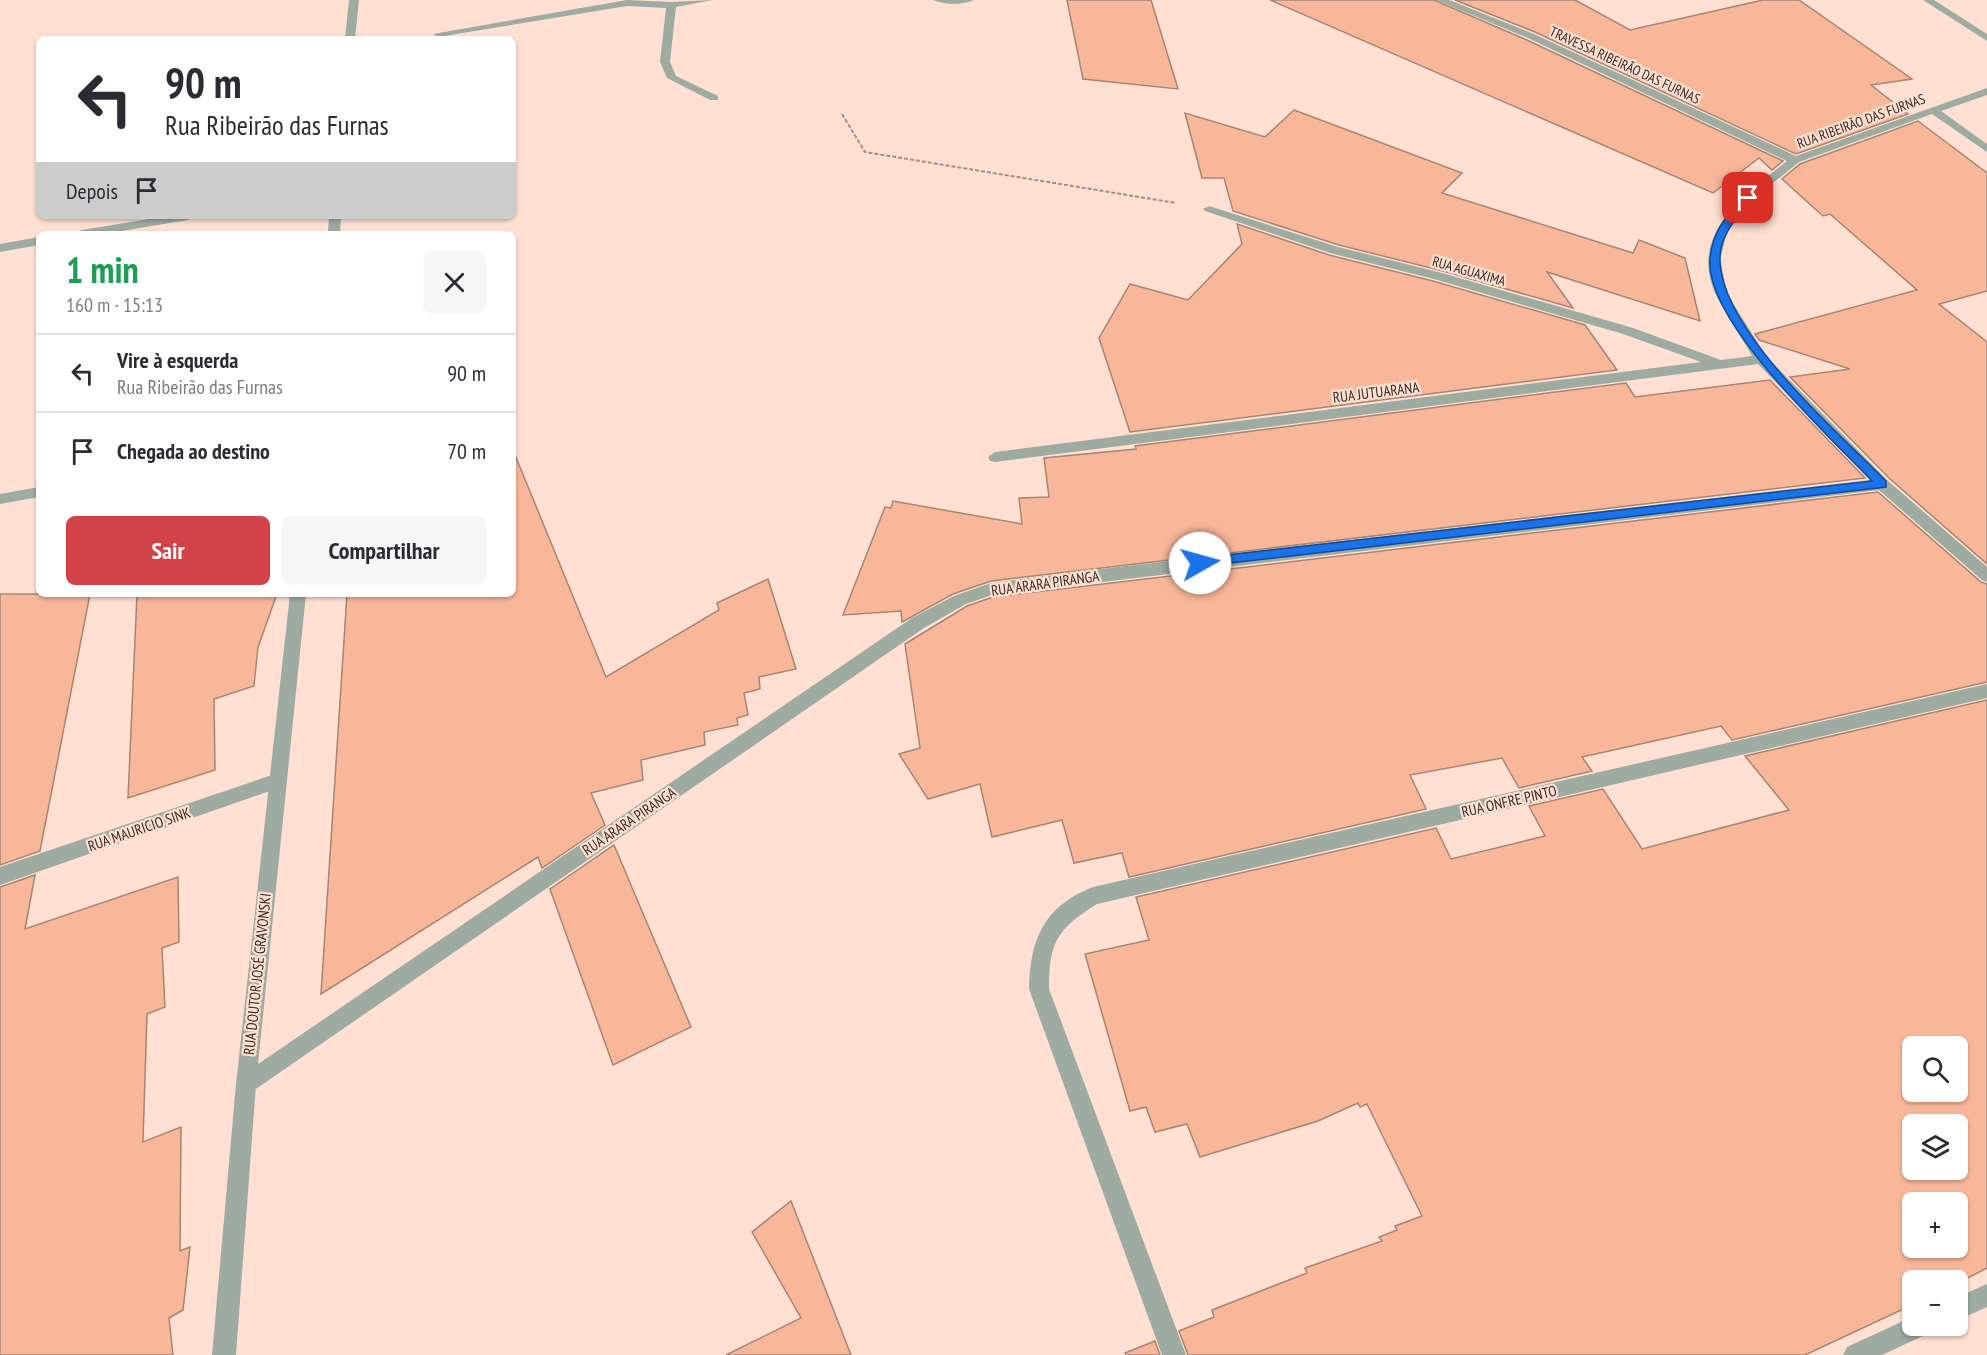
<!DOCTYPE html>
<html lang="pt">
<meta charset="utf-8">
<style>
:root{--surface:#fff;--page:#f7f7f7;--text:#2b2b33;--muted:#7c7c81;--line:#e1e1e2;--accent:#d24249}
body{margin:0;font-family:"PT Sans Narrow",sans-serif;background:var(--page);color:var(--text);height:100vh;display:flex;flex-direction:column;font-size:22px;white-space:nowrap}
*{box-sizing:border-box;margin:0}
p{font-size:20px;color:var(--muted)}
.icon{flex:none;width:33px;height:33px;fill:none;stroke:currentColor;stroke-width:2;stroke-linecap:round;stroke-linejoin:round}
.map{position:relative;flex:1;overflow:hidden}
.sheet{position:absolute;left:36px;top:231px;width:480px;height:366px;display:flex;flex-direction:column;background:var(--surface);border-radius:9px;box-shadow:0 2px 4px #0004}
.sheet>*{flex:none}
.top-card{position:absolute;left:36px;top:36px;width:480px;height:183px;border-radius:9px;box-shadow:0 2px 4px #0004;background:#fff;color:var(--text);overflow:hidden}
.buttons{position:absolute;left:1902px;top:1036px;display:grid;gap:12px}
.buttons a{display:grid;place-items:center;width:66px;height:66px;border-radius:9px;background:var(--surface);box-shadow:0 2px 4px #0004;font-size:30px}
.pin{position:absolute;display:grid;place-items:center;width:51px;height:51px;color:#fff;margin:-26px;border-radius:12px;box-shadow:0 3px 9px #0006}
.me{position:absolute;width:66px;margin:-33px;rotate:83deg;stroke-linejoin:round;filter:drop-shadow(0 0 4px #0008)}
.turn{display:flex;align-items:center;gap:21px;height:126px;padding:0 30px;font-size:27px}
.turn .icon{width:78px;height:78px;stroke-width:2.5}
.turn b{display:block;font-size:42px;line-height:51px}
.then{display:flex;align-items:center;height:57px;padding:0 30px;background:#0003;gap:12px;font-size:22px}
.round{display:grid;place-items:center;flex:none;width:63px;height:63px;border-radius:9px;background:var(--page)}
.summary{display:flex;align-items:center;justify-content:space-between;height:102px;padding:0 30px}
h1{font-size:36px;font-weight:800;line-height:45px;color:#1e9e55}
.button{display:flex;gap:12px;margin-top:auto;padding:12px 30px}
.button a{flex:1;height:69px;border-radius:9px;background:var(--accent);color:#fff;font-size:24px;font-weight:800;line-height:69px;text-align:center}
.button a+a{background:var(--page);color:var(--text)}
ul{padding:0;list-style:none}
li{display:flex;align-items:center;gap:18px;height:78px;padding:0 30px;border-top:2px solid var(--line)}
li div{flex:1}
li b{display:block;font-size:22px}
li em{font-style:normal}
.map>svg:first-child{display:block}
.building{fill:#f8b799;stroke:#a78474;stroke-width:1.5;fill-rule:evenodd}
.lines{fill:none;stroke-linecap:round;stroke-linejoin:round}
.path{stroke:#a48d82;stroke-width:2;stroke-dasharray:4 2;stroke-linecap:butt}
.service{fill:#9daba0;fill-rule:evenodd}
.minor{fill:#9daba0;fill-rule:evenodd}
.tertiary{fill:#9daba0;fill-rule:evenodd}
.route{fill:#1a73e8;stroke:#114b97;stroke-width:1.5}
.labels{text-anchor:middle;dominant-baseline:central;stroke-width:4.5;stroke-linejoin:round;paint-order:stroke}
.far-street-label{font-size:14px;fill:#3a2b25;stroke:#ffe0d2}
.street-label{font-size:15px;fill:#3a2b25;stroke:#ffe0d2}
</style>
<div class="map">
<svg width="1987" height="1355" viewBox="0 0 1987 1355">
<rect width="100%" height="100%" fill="#ffe0d2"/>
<g class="building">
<polygon points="1067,0 1151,0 1178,89 1083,79"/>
<polygon points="1270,0 1434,0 1527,40 1783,161 1772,170 1759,158 1713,193"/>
<polygon points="1455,0 1575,0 1630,30 1763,0 1799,0 1912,79 1871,85 1908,114 1796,154 1535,32"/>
<polygon points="1294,110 1462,173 1442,193 1633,253 1639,240 1685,258 1700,321 1547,272 1573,308 1443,271 1339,245 1233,211 1224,178 1202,178 1185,113 1265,137"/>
<polygon points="1918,121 1987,173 1987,291 1939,304 1987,342 1987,564 1889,478 1790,377 1850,369 1759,340 1755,334 1917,290 1830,214 1823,216 1782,179 1800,164"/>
<polygon points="1237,224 1329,255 1433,281 1585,325 1617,370 1130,432 1099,338 1130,284 1188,300 1242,244"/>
<polygon points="1770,380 1865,478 991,581 953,594 902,622 901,611 843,615 885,507 891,508 893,501 1022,524 1019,498 1049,497 1044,458 1136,449 1135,446 1626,383 1635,397"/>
<polygon points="515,455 606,677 719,610 717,603 768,579 796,669 759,677 760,689 744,693 748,715 737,718 738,725 704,732 705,745 641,760 643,780 591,793 605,825 542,868 538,857 321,994 347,594 513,594 513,456"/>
<polygon points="1878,492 1981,582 1987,584 1987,682 1732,740 1721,726 1582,757 1592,771 1519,788 1502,758 1410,775 1426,809 1129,877 1122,853 1074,863 1062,820 992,837 980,784 928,799 899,754 920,748 905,644 967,606 993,597"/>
<polygon points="0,594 90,594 40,851 0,865"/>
<polygon points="137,594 277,594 258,647 254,686 214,699 215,770 128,798"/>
<path d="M1987 700V1268L1958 1283 1912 1281V1305L1805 1355H1188L1179 1331 1214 1317 1212 1310 1307 1273 1305 1268 1382 1241 1379 1237 1397 1230 1395 1226 1422 1216 1367 1104 1360 1107 1358 1103 1318 1121 1200 1157 1187 1124 1155 1132 1146 1107 1130 1111 1085 954 1149 940 1136 897 1436 828 1451 859 1545 836 1529 806 1603 789 1642 849 1789 810 1745 756ZM1912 1047H1958V1092H1912ZM1912 1125H1958V1170H1912ZM1912 1203H1958V1248H1912Z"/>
<polygon points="614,845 691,1027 613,1065 550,889"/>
<polygon points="35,875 25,929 178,877 179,942 162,948 165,1007 147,1014 143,1142 181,1127 180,1251 190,1247 183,1310 169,1318 173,1355 0,1355 0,887"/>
<polygon points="791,1201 851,1355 726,1355 801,1318 752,1232"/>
<polygon points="1155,1341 1160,1355 1126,1355 1125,1353"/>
</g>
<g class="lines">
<polyline class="path" points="842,114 865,152 1176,203"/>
<g class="service">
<polygon points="627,0 671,2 713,0 676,7 670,62 676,76 718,96 718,100 710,100 667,78 660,62 666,8 627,6 438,37 433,34"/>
<path d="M934 0H973C965 5 942 5 934 0Z"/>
<polygon points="1923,0 1934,0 1987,34 1987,41"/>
</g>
<g class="minor">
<path d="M1436 0H1449L1534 34 1796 156 1987 88V95L1941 111 1987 144V152L1932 114 1799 162 1752 200 1728 228 1720 260 1728 295 1766 356 1887 480 1987 567V582L1982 580 1879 490 992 595 966 604 924 628 253 1091 246 1094 239 1091 236 1084 239 1077 912 618 954 596 991 583 1083 571 1870 480 1758 364 995 462 990 461 988 457 995 452 1701 362 1623 334 1434 279 1330 253 1205 211 1203 209 1209 206 1338 247 1442 273 1633 328 1721 360 1752 356C1741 336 1727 317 1717 297 1686 234 1745 195 1787 161L1528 38Z"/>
<polygon points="167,216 194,216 188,220 103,234 76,234 82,230"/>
<polygon points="39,237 39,245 0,252 0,244"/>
<polygon points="39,487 39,497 0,504 0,494"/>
<path d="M1987 684V698L1097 904C1057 929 1049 942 1049 989L1186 1355H1162L1029 989C1030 939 1044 906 1093 887Z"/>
<polygon points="278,773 284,776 287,781 284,786 0,885 0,867"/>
<polygon points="1987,1284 1987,1307 1958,1320 1958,1297"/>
<polygon points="1912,1317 1912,1326 1931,1326 1927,1334 1882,1355 1843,1355 1847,1347"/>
</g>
<g class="tertiary">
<polygon points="349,0 359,0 355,39 345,39"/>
<polygon points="329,216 341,216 340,234 328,234"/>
<polygon points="290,594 306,594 256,1084 236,1355 212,1355 236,1084"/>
</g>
</g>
<path class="route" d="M1744 196 1753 198C1738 217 1719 234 1720 261 1722 332 1838 432 1886 481V487L1196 567 1194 563 1200 558 1872 481C1830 437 1703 320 1710 258 1713 230 1726 217 1744 196Z"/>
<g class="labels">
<g class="far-street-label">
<text transform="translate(1625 65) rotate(25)">TRAVESSA RIBEIRÃO DAS FURNAS</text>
<text transform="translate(1861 121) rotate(-20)">RUA RIBEIRÃO DAS FURNAS</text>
<text transform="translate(1469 271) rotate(16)">RUA AGUAXIMA</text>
</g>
<g class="street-label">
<text transform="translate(1376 392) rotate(-7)">RUA JUTUARANA</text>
<text transform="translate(1045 583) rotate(-8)">RUA ARARA PIRANGA</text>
<text transform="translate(1509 801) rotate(-13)">RUA ONFRE PINTO</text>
<text transform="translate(629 821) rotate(-34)">RUA ARARA PIRANGA</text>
<text transform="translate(139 829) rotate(-19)">RUA MAURICIO SINK</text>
<text transform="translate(257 974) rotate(-84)">RUA DOUTOR JOSÉ GRAVONSKI</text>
</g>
</g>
</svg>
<div class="buttons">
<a><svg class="icon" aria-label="search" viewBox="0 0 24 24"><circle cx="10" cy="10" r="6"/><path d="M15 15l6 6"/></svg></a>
<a><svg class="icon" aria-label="layers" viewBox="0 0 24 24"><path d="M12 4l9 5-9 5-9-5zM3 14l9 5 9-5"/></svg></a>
<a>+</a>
<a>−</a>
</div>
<div class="pin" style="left:1748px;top:198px;background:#d93025"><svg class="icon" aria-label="arrive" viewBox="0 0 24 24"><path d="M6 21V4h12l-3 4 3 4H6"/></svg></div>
<svg class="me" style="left:1200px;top:563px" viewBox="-20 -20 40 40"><circle r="19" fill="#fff"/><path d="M0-13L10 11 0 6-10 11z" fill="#1a73e8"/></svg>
<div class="top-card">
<div class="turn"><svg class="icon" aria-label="left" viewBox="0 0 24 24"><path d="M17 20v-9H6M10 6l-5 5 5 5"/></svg><div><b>90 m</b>Rua Ribeirão das Furnas</div></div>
<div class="then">Depois<svg class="icon" aria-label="arrive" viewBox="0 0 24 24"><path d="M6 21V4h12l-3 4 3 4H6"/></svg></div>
</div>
<section class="sheet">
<div class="summary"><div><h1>1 min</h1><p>160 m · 15:13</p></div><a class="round"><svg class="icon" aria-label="close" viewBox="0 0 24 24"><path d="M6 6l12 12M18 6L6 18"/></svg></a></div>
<ul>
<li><svg class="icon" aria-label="left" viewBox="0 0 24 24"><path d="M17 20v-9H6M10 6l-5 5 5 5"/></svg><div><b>Vire à esquerda</b><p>Rua Ribeirão das Furnas</p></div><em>90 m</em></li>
<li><svg class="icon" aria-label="arrive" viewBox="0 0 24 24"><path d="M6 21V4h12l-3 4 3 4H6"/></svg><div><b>Chegada ao destino</b></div><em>70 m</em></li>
</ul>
<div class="button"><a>Sair</a><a>Compartilhar</a></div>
</section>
</div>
